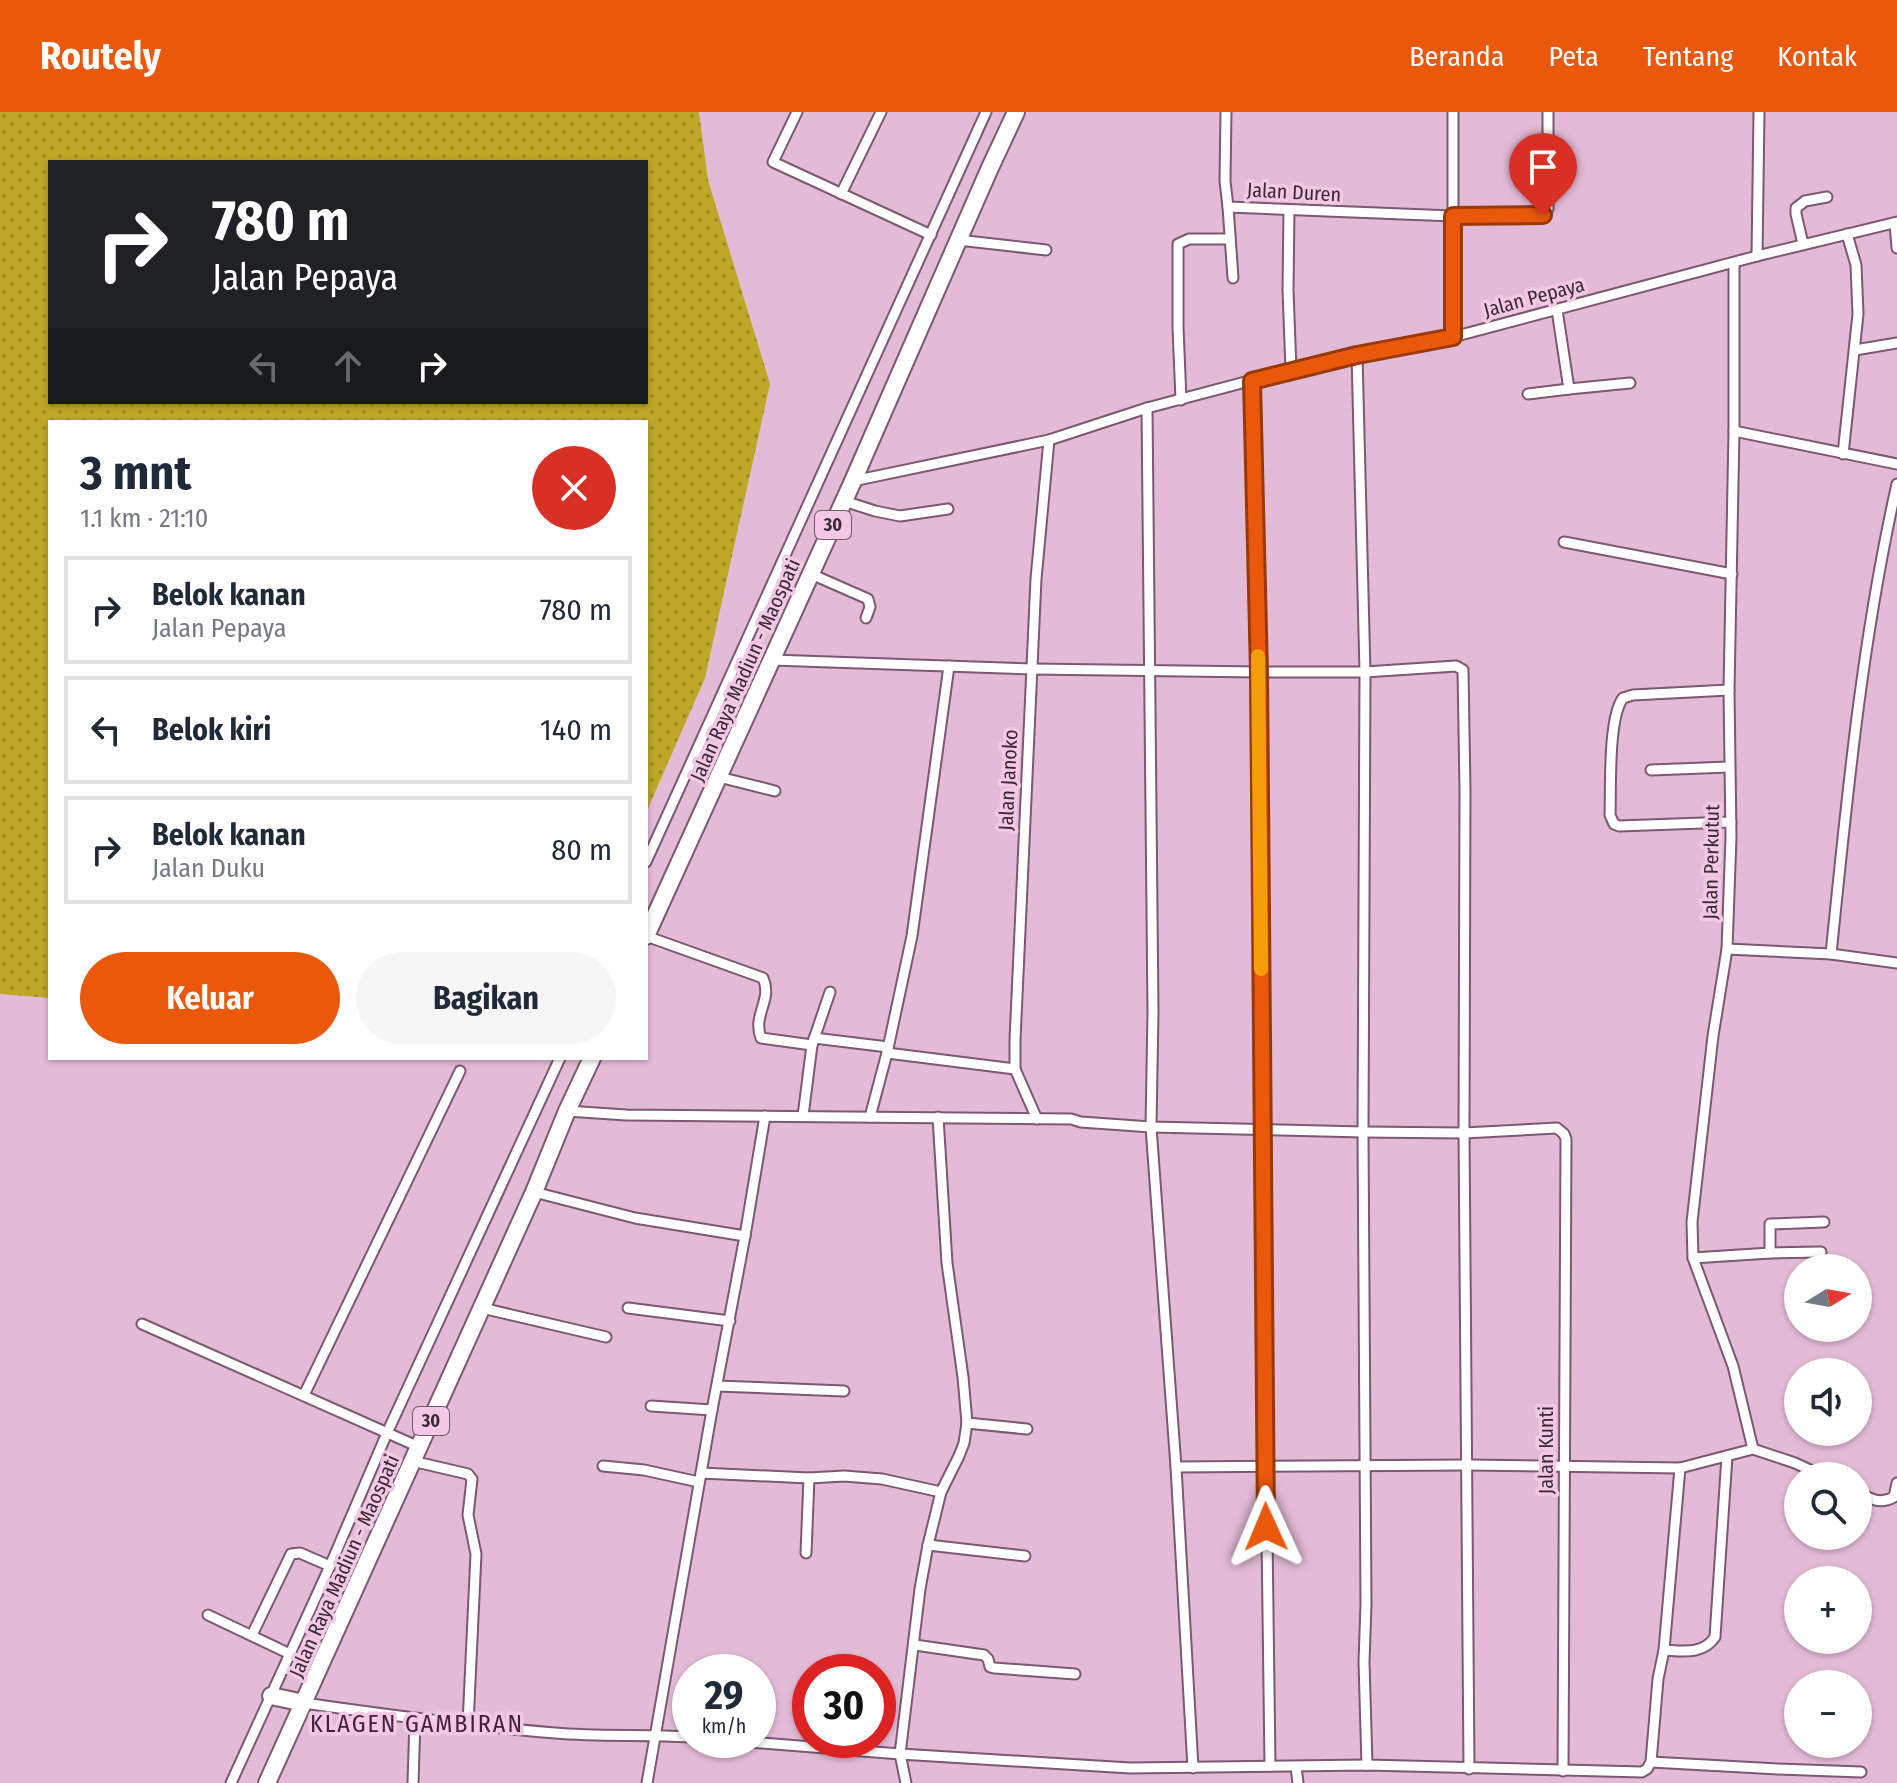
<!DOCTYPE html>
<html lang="id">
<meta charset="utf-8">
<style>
:root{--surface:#fff;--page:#f6f6f7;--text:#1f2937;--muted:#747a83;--line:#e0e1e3;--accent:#ea580c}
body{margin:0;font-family:"Fira Sans Condensed",sans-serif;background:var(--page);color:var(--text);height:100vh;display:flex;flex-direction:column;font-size:30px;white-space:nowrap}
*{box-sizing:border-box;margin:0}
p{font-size:26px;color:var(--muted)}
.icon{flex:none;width:44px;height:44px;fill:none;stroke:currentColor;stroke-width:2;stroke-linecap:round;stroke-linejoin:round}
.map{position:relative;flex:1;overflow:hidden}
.drawer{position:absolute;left:48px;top:308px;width:600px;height:640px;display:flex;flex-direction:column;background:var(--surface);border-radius:0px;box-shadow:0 2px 6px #0004}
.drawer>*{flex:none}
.guide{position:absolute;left:48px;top:48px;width:600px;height:244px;border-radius:0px;box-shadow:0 2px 6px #0004;background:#202124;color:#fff;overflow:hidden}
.needle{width:52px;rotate:79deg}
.buttons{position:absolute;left:1784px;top:1142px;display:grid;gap:16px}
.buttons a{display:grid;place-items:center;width:88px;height:88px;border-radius:50%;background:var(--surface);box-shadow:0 2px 6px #0004;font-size:40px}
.speed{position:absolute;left:672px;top:1542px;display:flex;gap:16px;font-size:40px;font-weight:700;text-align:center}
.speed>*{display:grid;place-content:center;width:104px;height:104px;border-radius:50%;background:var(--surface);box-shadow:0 2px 6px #0004;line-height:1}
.speed small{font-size:20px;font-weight:400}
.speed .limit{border:12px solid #d22;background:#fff;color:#111}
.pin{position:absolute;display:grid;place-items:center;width:68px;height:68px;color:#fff;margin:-82px -34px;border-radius:50% 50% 50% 0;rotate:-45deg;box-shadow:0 0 8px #0007}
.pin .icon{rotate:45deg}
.me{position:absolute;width:88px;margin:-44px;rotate:359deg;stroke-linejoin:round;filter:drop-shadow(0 0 6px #0008)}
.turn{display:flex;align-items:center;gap:28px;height:168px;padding:0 32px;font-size:36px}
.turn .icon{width:104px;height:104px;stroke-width:2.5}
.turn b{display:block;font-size:56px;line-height:68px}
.lanes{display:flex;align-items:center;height:76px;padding:0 32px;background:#0003;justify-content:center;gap:40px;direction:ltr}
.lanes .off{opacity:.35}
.round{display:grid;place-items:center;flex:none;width:84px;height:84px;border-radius:42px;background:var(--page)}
.summary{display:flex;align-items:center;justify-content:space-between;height:136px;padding:0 32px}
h1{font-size:48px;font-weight:700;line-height:60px}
.cta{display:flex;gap:16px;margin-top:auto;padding:16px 32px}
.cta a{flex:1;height:92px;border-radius:48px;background:var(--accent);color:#fff;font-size:32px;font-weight:700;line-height:92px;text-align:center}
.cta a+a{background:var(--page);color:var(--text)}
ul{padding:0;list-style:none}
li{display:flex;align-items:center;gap:24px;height:108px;margin:0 16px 12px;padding:0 16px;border:4px solid var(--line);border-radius:0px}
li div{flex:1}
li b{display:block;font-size:30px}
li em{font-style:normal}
header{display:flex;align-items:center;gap:48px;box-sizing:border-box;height:112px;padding:0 40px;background:var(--accent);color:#fff}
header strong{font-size:38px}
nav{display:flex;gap:44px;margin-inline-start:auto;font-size:28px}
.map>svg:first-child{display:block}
.grass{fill:url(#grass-dots);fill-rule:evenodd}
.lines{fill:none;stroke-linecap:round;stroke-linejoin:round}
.minor-casing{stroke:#7c5871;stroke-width:13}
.trunk-casing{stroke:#7c5871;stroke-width:20}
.minor{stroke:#fff;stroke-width:9}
.trunk{stroke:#fff;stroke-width:16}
.route-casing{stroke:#983908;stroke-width:20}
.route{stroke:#ea580c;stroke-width:14}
.slow{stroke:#f59e0b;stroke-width:14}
.labels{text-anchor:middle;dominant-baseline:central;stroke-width:7;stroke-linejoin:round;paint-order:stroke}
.shield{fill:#f2c8e5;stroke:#705969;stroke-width:2}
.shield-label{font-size:18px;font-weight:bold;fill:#392934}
.street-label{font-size:20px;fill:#392934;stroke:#f2c8e5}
.quarter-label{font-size:24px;letter-spacing:2px;fill:#412139;stroke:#f2c8e5}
</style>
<header>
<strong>Routely</strong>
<nav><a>Beranda</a><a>Peta</a><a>Tentang</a><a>Kontak</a></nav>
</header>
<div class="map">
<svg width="1897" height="1671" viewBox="0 0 1897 1671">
<defs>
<pattern id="grass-dots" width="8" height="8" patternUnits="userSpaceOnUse" patternTransform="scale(2)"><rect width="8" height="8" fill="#bfa727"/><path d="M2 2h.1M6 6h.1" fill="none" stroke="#9c8822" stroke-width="1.8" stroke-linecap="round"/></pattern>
</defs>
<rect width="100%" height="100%" fill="#e4bbd7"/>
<path class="grass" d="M0 0H699L708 68 770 272 705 566 646 701V310H50V886L0 882ZM50 50H646V290H50Z"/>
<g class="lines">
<g class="minor-casing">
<g id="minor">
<polyline points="797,0 773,50 931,123"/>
<polyline points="1226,0 1225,69 1228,95 1453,104 1539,104 1543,103 1548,97 1548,0"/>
<polyline points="841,82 881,0"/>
<polyline points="1228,95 1233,166"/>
<polyline points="1289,98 1288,178 1291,258"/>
<polyline points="1895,111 1897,136"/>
<polyline points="958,128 1046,138"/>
<polyline points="1803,132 1796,102 1796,96 1805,89 1827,85"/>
<polyline points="1757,144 1759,0"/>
<polyline points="1734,151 1734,319 1729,578 1731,725 1727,837 1713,924 1692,1110 1693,1146 1733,1254 1753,1337"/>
<polyline points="1557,198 1569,277 1630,271"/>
<polyline points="1453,225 1453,0"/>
<polyline points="1855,238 1897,231"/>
<polyline points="1357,243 1365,560 1363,1020 1366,1492 1364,1550 1367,1653"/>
<path d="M1252 269C1262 731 1262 1193 1270 1654"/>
<polyline points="1528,282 1569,277"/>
<polyline points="1181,288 1178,215 1178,132 1189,127 1230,127"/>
<polyline points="1147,296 1153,899 1151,1015 1176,1355 1193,1656"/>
<polyline points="1734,319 1897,352"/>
<polyline points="1843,342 1858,202 1856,153 1847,122"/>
<polyline points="853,369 1049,328 1147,296 1291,258 1357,243 1453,225 1757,144 1897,110"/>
<polyline points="844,389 875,399 900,404 948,397"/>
<polyline points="1564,430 1732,462"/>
<polyline points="811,462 868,487 870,495 866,506"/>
<polyline points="772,548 1032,557 1259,560 1365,560 1456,554 1463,558 1465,678 1464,1021 1469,1657"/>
<path d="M1729 578 1633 583 1623 586C1608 606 1611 676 1610 703L1614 712 1619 714 1731 710"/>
<polyline points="1651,658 1729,655"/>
<polyline points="719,665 775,679"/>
<polyline points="646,750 986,0"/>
<path d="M646 824 763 866C773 888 752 903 761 926L812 933 830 880"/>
<polyline points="1727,837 1831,842 1897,851"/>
<path d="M1831 842C1847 685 1862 527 1897 372"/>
<polyline points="814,926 888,935"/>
<polyline points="887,941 1015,957"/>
<polyline points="567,999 626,1003 1071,1007 1081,1010 1151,1015 1363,1020 1464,1021 1557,1016 1564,1022 1566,1027 1563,1659"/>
<polyline points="803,1004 812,933"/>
<polyline points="870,1005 887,941 912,824 949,554"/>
<polyline points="1037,1007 1015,957 1015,928 1036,467 1049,328"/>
<polyline points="534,1080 635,1106 745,1124 712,1298 647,1671"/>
<polyline points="745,1124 765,1004"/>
<polyline points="1821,1140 1770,1141 1770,1112 1824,1110"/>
<polyline points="1693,1146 1770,1141"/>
<polyline points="482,1196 606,1225"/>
<polyline points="628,1196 730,1209"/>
<polyline points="142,1212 419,1335"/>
<polyline points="717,1274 844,1279"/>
<polyline points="304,1283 460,959"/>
<polyline points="651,1294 712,1298"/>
<polyline points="967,1311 1027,1317"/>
<polyline points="412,1349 468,1362 472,1367 468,1403 476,1442 468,1612"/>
<polyline points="603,1354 644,1358 699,1370"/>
<polyline points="1176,1355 1468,1353 1680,1356 1753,1337 1795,1351 1823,1364"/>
<polyline points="701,1361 809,1366 844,1364 882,1367 941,1380"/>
<path d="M1858 1380C1870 1387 1880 1393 1894 1385L1897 1371"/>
<polyline points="928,1433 1025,1444"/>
<polyline points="806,1441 809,1366"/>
<polyline points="208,1503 290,1542"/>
<polyline points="252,1523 291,1442 300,1441 330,1454"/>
<polyline points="915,1533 984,1543 988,1547 990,1555 994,1556 1075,1562"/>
<path d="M1664 1538C1683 1539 1703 1543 1715 1525L1727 1344"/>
<path d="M304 1591C387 1603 471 1614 555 1621 600 1625 645 1622 690 1625"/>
<polyline points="725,1628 900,1642 1130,1656 1367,1653 1642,1660 1647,1657 1651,1650 1658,1567 1664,1538 1680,1356"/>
<polyline points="1651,1650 1778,1657 1861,1660"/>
<polyline points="1296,1655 1298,1671"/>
<polyline points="231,1671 330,1454 387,1321 560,946"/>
<polyline points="413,1671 415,1607"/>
<polyline points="906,1671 900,1642 920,1477 928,1433 941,1380 959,1344 964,1331 967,1311 963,1265 947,1151 938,1005"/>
</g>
</g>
<g class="trunk-casing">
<g id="trunk">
<polyline points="646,824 853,369 989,58 1016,0"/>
<polyline points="271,1584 304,1591"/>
<polyline points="267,1671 534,1080 567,999 592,946"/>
</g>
</g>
<use href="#minor" class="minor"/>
<use href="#trunk" class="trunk"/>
</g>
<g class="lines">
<g class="route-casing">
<polyline id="route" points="1266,1415 1259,560 1252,269 1357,243 1453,225 1453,104 1543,103"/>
</g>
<use href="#route" class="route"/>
<polyline class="slow" points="1258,544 1261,857"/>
</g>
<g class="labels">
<g class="shield">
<rect x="815" y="399" width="36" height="28" rx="6"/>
<rect x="413" y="1295" width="36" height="28" rx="6"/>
</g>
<g class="shield-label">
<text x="833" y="413">30</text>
<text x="431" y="1309">30</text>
</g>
<g class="street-label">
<text transform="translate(1294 80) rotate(3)">Jalan Duren</text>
<text transform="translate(1534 185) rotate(-15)">Jalan Pepaya</text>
<text transform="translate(745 558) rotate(-66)">Jalan Raya Madiun - Maospati</text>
<text transform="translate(1008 668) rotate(-87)">Jalan Janoko</text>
<text transform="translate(1711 750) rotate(-89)">Jalan Perkutut</text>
<text transform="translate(1546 1338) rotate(-90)">Jalan Kunti</text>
<text transform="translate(344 1454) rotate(-66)">Jalan Raya Madiun - Maospati</text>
</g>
<g class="quarter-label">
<text x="417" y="1612">KLAGEN GAMBIRAN</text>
</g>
</g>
</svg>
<div class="buttons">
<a><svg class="needle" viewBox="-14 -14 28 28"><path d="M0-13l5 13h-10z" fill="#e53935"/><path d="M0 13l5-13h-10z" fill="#747a83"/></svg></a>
<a><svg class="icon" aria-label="sound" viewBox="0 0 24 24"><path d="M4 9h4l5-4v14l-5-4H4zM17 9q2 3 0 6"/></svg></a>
<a><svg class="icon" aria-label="search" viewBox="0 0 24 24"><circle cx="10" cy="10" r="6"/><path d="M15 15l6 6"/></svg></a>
<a>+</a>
<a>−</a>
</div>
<div class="speed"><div>29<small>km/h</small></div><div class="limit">30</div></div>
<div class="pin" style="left:1543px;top:103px;background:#d93025"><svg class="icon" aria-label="arrive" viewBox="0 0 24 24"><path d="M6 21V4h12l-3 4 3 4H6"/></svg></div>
<svg class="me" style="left:1266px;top:1415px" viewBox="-20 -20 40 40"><path d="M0-17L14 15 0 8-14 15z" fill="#ea580c" stroke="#fff" stroke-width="4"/></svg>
<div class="guide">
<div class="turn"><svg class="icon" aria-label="right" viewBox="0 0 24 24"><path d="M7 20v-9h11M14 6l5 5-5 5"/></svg><div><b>780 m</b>Jalan Pepaya</div></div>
<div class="lanes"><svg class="icon off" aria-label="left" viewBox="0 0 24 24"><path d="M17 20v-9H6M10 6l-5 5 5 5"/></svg><svg class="icon off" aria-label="ahead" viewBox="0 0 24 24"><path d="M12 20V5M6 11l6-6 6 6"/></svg><svg class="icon" aria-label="right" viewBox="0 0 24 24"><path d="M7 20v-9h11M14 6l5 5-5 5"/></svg></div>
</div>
<section class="drawer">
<div class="summary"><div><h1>3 mnt</h1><p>1.1 km · 21:10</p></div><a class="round" style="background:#d93025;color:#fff"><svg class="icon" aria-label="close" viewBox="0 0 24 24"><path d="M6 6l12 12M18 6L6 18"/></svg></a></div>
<ul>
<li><svg class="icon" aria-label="right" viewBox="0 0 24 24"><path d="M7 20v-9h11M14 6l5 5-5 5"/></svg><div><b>Belok kanan</b><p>Jalan Pepaya</p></div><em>780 m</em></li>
<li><svg class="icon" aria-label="left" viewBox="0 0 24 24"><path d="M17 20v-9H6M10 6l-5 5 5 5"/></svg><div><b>Belok kiri</b></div><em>140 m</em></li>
<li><svg class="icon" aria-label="right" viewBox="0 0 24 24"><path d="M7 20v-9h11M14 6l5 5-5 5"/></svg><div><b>Belok kanan</b><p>Jalan Duku</p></div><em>80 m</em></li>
</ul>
<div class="cta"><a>Keluar</a><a>Bagikan</a></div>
</section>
</div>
